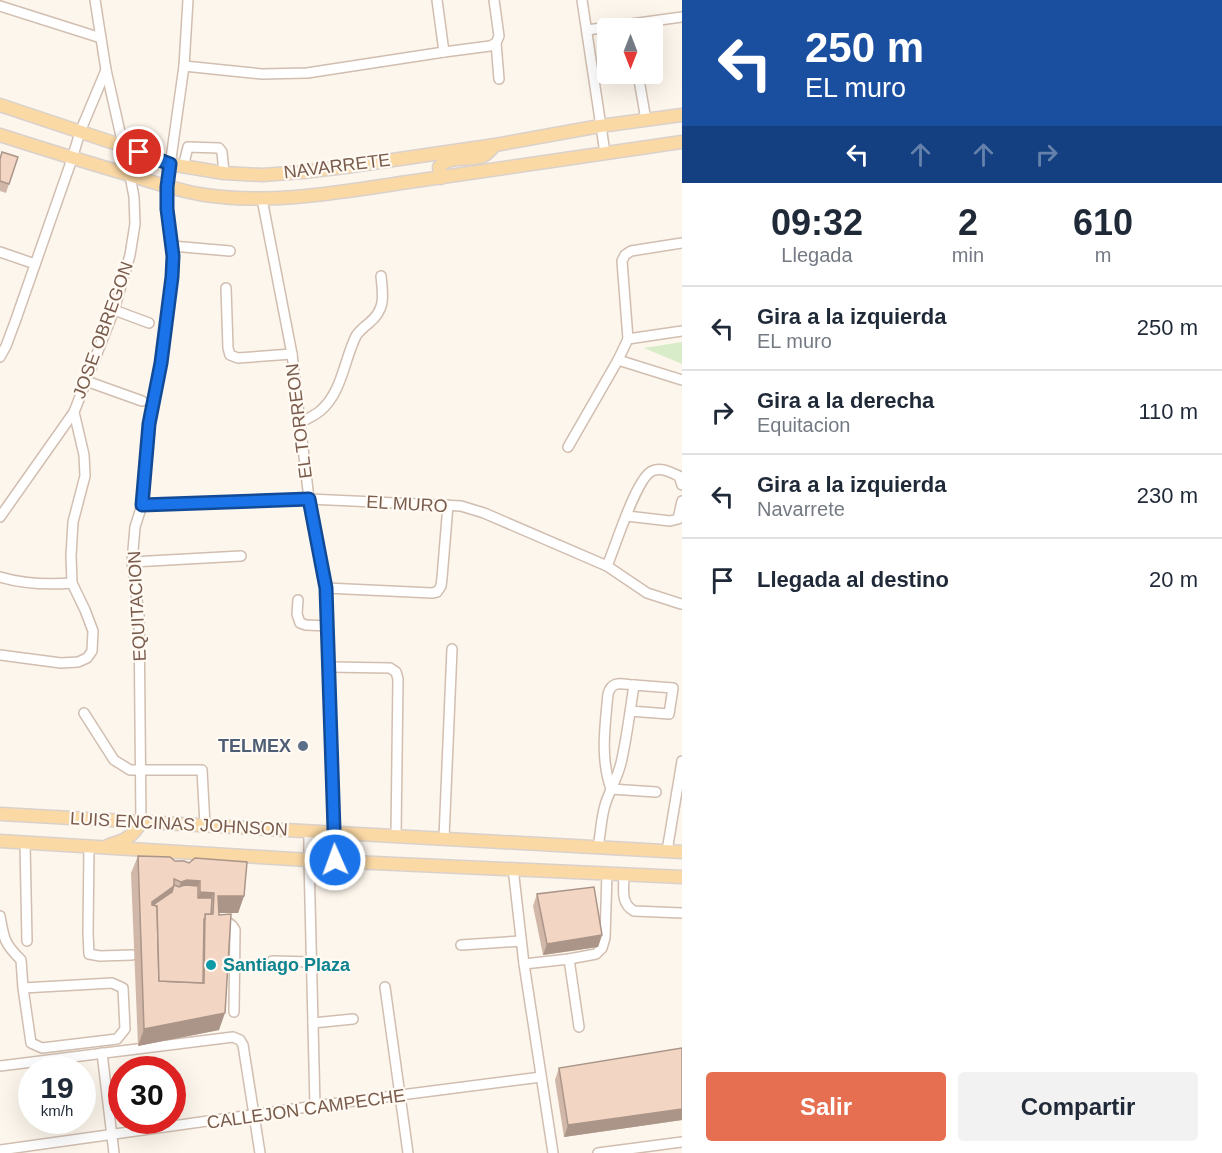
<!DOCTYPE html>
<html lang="es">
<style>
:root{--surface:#fff;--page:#f2f2f3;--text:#1f2937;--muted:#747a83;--line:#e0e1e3;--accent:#e76f51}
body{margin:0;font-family:Helvetica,sans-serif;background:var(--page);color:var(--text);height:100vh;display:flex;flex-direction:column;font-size:22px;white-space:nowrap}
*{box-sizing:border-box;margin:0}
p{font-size:20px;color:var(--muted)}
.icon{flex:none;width:33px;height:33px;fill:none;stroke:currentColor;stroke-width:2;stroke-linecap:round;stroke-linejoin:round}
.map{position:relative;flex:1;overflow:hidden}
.sheet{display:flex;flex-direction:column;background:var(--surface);width:540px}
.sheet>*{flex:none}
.hud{background:#1a4fa0;color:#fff;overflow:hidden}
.needle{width:39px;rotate:180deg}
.buttons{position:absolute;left:597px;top:18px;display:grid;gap:12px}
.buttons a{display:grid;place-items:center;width:66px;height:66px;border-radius:6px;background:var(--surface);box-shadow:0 6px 24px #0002;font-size:30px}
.speed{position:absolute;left:18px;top:1056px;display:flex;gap:12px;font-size:30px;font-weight:700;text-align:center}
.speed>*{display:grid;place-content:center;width:78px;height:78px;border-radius:50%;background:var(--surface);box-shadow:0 6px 24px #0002;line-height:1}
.speed small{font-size:15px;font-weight:400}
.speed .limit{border:9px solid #d22;background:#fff;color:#111}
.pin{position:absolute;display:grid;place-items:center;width:51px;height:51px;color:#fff;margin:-26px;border:3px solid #fff;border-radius:50%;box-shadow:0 2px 6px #0007}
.me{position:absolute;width:66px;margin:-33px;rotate:358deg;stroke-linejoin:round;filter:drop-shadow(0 0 4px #0008)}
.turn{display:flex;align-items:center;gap:21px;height:126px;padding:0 24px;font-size:27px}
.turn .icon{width:78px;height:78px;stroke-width:2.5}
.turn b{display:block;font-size:42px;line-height:51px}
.lanes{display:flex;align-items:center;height:57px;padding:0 24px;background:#0003;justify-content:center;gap:30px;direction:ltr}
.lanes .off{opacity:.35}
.eta{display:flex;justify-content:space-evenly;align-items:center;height:102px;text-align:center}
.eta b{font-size:36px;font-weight:700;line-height:42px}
.primary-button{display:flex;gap:12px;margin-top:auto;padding:12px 24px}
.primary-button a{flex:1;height:69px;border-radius:6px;background:var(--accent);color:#fff;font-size:24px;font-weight:700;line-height:69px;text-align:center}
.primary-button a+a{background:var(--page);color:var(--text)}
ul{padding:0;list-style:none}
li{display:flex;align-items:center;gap:18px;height:84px;padding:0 24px;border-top:2px solid var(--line)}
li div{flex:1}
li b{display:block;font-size:22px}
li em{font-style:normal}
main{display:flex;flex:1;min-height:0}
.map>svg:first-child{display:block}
.green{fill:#d8ecc9}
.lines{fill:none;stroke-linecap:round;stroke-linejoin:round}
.minor-casing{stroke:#d1beb0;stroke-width:12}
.major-casing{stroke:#dad1cd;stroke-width:15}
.minor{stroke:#fff;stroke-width:9}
.major{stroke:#fbd9a5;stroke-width:12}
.wall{fill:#d1b7a8}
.shaded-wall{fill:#aa9588}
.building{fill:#f3d5c3;stroke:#aa9588;stroke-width:1.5;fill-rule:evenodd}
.route-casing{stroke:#114b97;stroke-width:15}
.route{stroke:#1a73e8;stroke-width:10}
.service-dot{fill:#5c6f8a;stroke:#fffaf3;stroke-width:2}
.culture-dot{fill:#0f9aa8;stroke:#fffaf3;stroke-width:2}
.labels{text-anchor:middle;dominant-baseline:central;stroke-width:4.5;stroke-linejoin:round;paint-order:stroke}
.street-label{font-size:18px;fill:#7a5c4d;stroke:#fffaf3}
.service-label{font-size:18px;font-weight:bold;fill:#4e5e75;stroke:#fffaf3;text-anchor:end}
.culture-label{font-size:18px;font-weight:bold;fill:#0d838f;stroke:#fffaf3;text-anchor:start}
</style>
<main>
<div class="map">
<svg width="682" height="1153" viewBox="0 0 682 1153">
<rect width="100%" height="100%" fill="#fdf6ec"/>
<polygon class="green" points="682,342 682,364 644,348"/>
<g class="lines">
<g class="minor-casing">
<g id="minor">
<polyline points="437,0 444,52"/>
<polyline points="582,0 605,153"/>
<polyline points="0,6 101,38"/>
<polyline points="587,30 682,17"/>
<polyline points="496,43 499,79"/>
<polyline points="184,66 262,74 307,73 444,52 490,46 496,43 499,36 494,0"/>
<polyline points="638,74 646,120"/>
<polyline points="183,167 188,147 219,148 222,152 224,173"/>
<polyline points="262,199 292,354 309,499 326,588 335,860"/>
<polyline points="172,246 230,251"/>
<polyline points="0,252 35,264"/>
<polyline points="226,288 228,348 230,355 238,358 292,354"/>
<polyline points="114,310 149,323"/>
<polyline points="628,339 622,261 625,255 631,251 682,243"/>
<polyline points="0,357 6,346 15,322 72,159 80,132 106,70"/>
<polyline points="618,360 682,380"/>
<polyline points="86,381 142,401"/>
<path d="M300 423C306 419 314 416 320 411 342 393 344 360 356 336 359 331 364 327 369 323 386 309 383 296 381 276"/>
<polyline points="568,447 618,360 628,339 682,331"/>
<path d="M142 505 309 499 461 506 484 513 607 566C615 548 636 478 652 471 661 467 670 472 679 476L682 485"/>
<polyline points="627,516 670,521 678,519 682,501"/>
<polyline points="0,517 74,412"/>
<polyline points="132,562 241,556"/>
<polyline points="607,566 647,593 681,604"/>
<path d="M0 577C24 584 47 585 72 583"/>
<polyline points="326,588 432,593 437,592 441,586 442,578 448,505"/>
<polyline points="298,600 297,614 300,623 306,625 328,626"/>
<polyline points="0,655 61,663 78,662 87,658 92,651 93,631 85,610 72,583 71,556 73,522 85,476 84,455 74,412 114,310 130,255 135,224 134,197 130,176 106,70 95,0"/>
<polyline points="329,667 390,668 396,672 398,679 396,836"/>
<path d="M634 685C621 684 612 680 608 694 605 726 600 758 611 789L656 792"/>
<polyline points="84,713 114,760 130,770 202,770 205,825"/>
<polyline points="141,822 139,615 132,562 135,527 142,505 149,424 161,363 172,277 173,256 167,209 167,187 184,66 188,0"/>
<polyline points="309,831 309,860 315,1106"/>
<polyline points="444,838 452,649"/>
<polyline points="25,843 27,941"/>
<polyline points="89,846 88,933 89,954 100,956 132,955"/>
<path d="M598 847C601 832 601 816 606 802 611 788 618 776 621 763 627 737 630 711 634 685L673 688 669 714 630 711"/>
<polyline points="667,851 682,761"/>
<polyline points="513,868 524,964 553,1153"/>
<path d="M624 874C624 889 620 903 634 911L682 913"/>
<path d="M0 916C4 939 4 943 21 960L23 988 31 1043 42 1048 117 1039 125 1029 123 988 112 983 23 988"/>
<path d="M221 921C228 921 232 924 235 930L234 1012"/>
<polyline points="461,945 521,941"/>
<polyline points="569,959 579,1027"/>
<polyline points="272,961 311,962"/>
<polyline points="524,964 569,959 596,954 602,948 605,938 607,873"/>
<polyline points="385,987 408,1153"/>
<polyline points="313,1023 353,1019"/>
<polyline points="102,1053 114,1153"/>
<polyline points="0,1066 233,1037 240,1040 243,1045 260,1153"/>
<polyline points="0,1150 315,1106 541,1077"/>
<polyline points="598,1153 682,1142"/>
</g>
</g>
<g class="major-casing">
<g id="major">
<polyline points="0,105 123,146 170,164 224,173 262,175 303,172 345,167 495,145 600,126 682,115"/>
<path d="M0 135C43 149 86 162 130 175 155 183 179 191 205 195 272 205 341 192 408 182 499 169 591 155 682 142"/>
<path d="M441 178 439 167C449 155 469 161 483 156 487 154 491 150 494 146"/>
<polyline points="0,814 682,852"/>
<polyline points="0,841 309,860 682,877"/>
<path d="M109 845C124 841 133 837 141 822"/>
</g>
</g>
<use href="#minor" class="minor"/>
<use href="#major" class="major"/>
</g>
<g class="wall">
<polygon points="18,157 6,193 0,191 0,158"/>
<polygon points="138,856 175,861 244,896 238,913 219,913 219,1030 138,1046 131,873"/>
<polygon points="537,894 602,935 598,947 543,955 533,906"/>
<polygon points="682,1048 682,1120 564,1137 555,1080 559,1068"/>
</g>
<g class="shaded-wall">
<polygon points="187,880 200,881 194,898 175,899 181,882"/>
<polygon points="174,886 168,903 150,907 152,902"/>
<polygon points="200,892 214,893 207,910 193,909"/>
<polygon points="218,896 244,896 238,913 212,913"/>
<polygon points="602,935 598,947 543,955 547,944"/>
<polygon points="225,1013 219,1030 138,1046 144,1029"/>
<polygon points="682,1109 682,1120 564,1137 568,1125"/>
</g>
<g class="building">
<polygon points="2,152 18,157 9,184 0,181 0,159"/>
<path d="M138 856 170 857 175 861H184L189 863 195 858 247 862 244 896H218L219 915 231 914 225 1013 144 1029ZM174 879 181 882 187 880 200 881V892L214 893 213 914H205L204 983 159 981 157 906 152 905V902L174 886Z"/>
<polygon points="174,885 179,887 185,885 198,886 198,898 212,898 211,914 205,914 205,919 204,919 203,983 159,981 157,906 153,905 172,892"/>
<polygon points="594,887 602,935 547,944 537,894"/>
<polygon points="682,1048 682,1109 568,1125 559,1068"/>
</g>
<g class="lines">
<g class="route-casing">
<polyline id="route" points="139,152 170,164 167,187 167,209 173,256 172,277 161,363 149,424 142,505 309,499 326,588 335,860"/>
</g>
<use href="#route" class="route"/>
</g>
<circle class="service-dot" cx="303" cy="746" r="6"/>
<circle class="culture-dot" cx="211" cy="965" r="6"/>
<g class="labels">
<g class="street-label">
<text transform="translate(337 166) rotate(-7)">NAVARRETE</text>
<text transform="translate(103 330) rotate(-70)">JOSE OBREGON</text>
<text transform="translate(299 421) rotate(-97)">EL TORREON</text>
<text transform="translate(407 504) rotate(3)">EL MURO</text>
<text transform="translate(137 606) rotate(-93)">EQUITACION</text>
<text transform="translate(179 824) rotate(3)">LUIS ENCINAS JOHNSON</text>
<text transform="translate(306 1109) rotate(-8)">CALLEJON CAMPECHE</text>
</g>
<g class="service-label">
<text x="291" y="746">TELMEX</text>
</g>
<g class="culture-label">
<text x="223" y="965">Santiago Plaza</text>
</g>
</g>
</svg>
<div class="buttons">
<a><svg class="needle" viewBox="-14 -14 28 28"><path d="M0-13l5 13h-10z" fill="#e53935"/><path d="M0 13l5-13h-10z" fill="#747a83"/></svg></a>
</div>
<div class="speed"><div>19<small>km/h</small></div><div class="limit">30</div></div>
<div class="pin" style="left:139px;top:152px;background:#d93025"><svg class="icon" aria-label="arrive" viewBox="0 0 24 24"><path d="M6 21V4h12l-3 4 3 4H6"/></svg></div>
<svg class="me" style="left:335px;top:860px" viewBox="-20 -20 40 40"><circle r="17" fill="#1a73e8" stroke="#fff" stroke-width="3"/><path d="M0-11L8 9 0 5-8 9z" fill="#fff"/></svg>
</div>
<section class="sheet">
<div class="hud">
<div class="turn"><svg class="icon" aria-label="left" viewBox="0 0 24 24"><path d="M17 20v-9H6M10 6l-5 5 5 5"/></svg><div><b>250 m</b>EL muro</div></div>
<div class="lanes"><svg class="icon" aria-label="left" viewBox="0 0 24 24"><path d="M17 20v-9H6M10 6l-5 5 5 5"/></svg><svg class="icon off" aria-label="ahead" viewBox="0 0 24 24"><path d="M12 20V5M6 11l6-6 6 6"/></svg><svg class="icon off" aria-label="ahead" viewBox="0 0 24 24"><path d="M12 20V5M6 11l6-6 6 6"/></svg><svg class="icon off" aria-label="right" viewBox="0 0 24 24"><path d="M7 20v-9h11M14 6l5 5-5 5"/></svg></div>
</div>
<div class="eta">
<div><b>09:32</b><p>Llegada</p></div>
<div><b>2</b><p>min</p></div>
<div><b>610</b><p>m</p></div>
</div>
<ul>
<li><svg class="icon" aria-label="left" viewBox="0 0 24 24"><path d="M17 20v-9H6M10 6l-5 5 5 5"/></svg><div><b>Gira a la izquierda</b><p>EL muro</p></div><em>250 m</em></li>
<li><svg class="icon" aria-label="right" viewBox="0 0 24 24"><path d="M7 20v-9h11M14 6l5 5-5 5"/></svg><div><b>Gira a la derecha</b><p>Equitacion</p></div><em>110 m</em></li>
<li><svg class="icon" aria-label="left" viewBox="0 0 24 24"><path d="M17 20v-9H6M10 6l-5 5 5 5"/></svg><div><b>Gira a la izquierda</b><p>Navarrete</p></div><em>230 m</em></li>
<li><svg class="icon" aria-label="arrive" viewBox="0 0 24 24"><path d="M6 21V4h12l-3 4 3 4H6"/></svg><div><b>Llegada al destino</b></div><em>20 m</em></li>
</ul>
<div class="primary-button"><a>Salir</a><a>Compartir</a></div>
</section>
</main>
